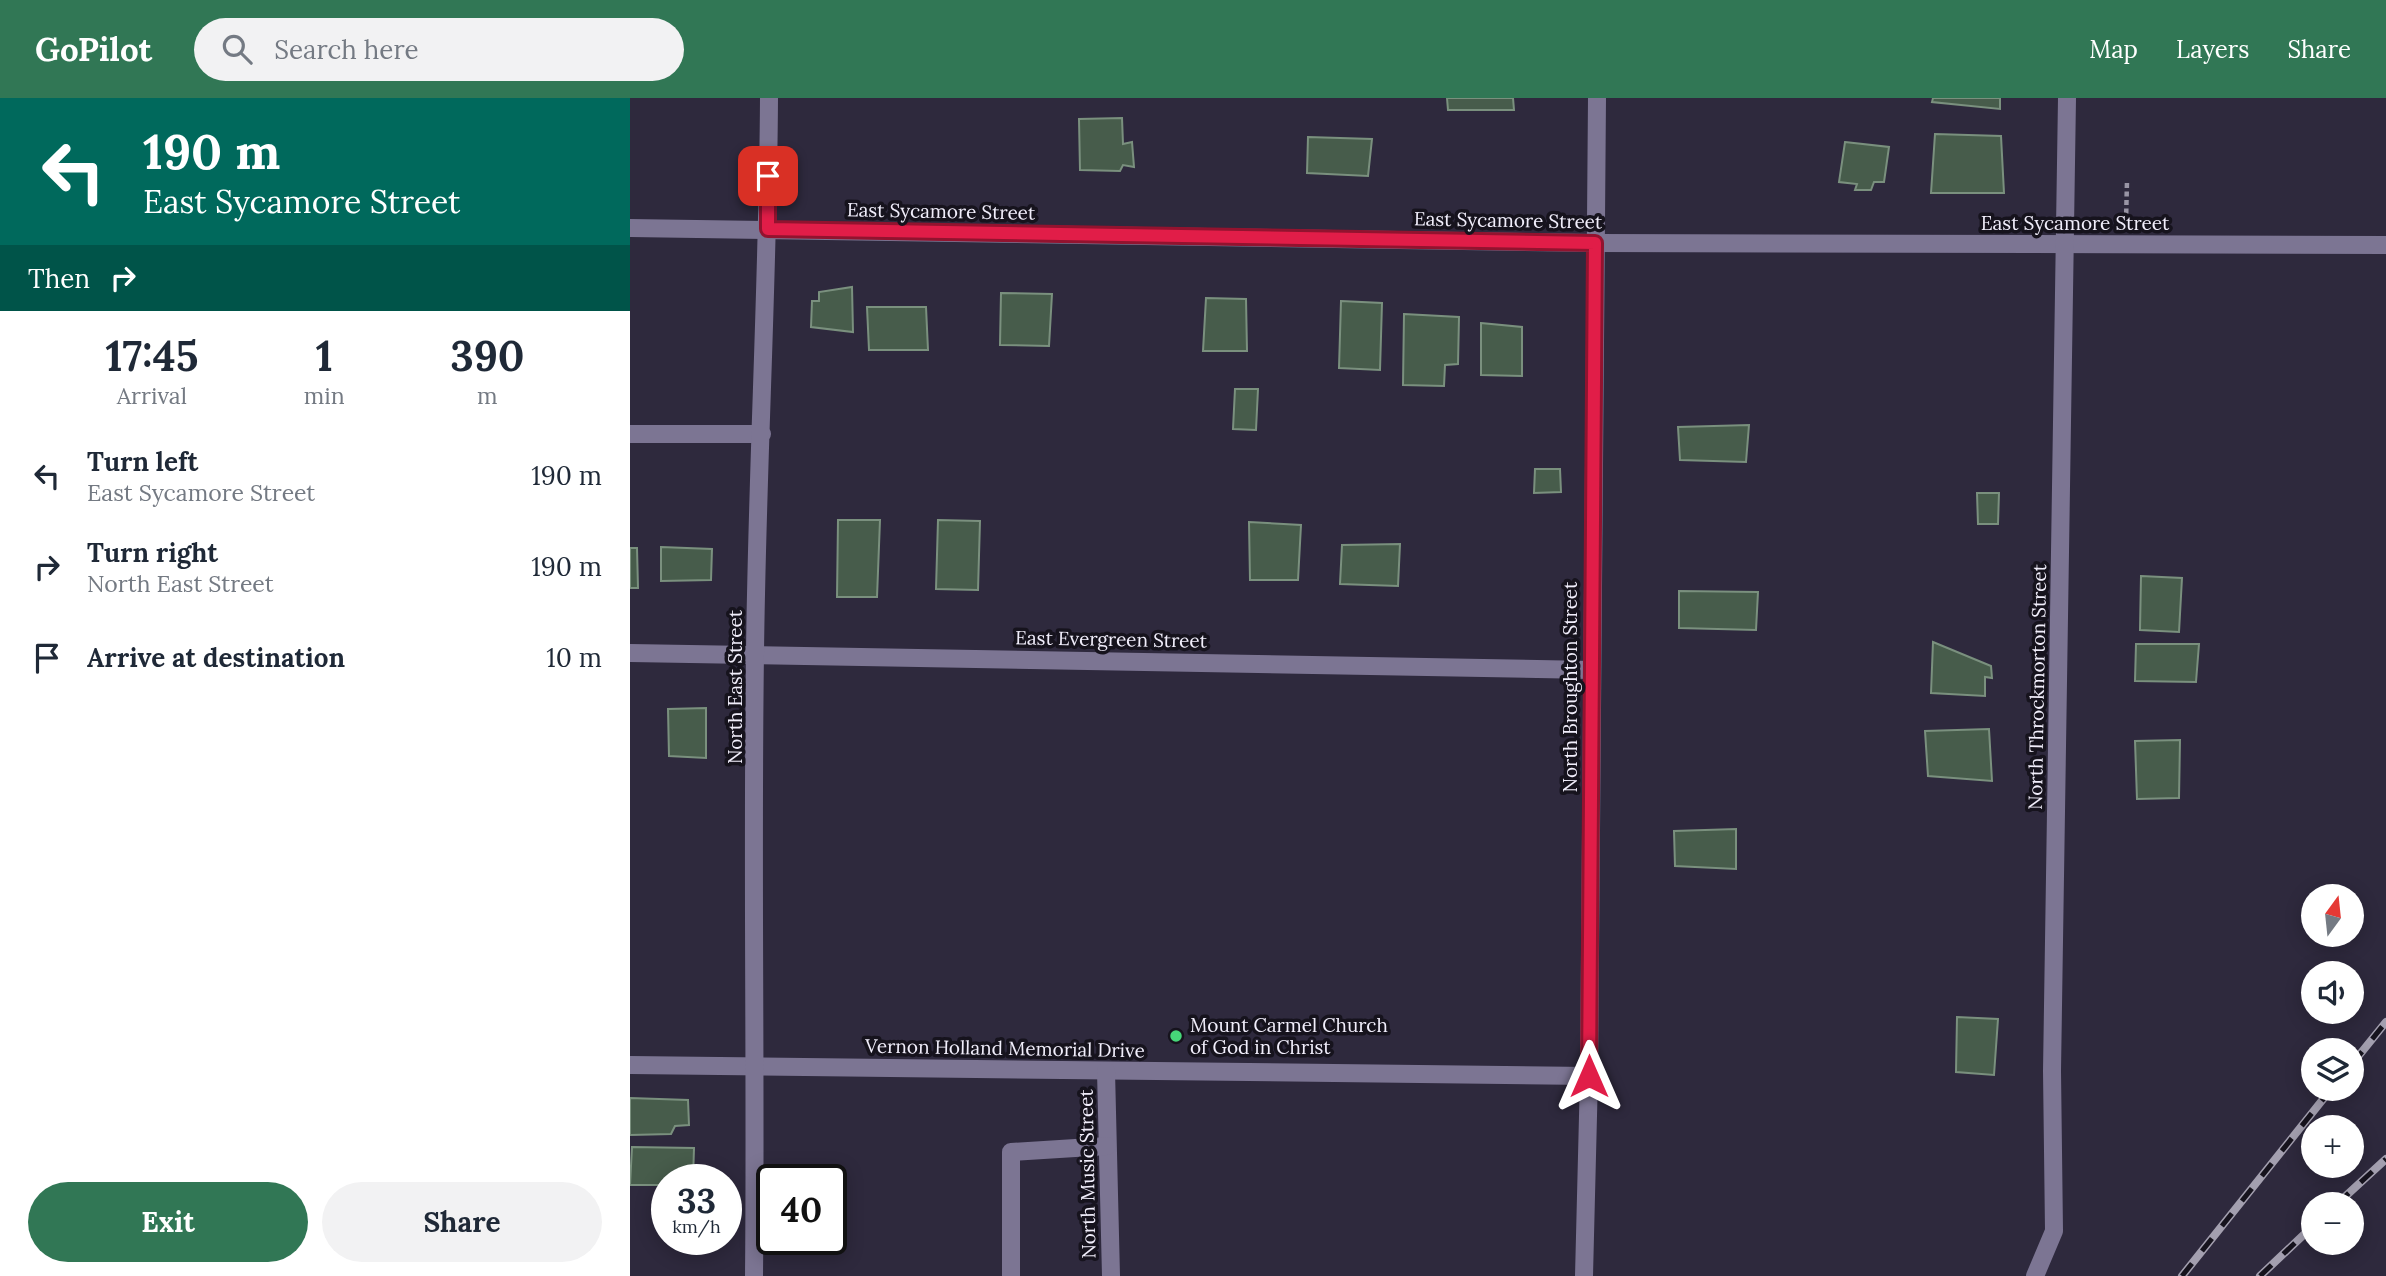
<!DOCTYPE html>
<meta charset="utf-8">
<style>
:root{--surface:#fff;--page:#f2f2f3;--text:#1f2937;--muted:#747a83;--accent:#317755}
body{margin:0;font-family:Lora,serif;background:var(--page);color:var(--text);height:100vh;display:flex;flex-direction:column;font-size:26px;white-space:nowrap}
*{box-sizing:border-box;margin:0}
p{font-size:23px;color:var(--muted)}
.icon{flex:none;width:38px;height:38px;fill:none;stroke:currentColor;stroke-width:2;stroke-linecap:round;stroke-linejoin:round}
.map{position:relative;flex:1;overflow:hidden}
.drawer{display:flex;flex-direction:column;background:var(--surface);width:630px}
.drawer>*{flex:none}
.guide{background:#00695c;color:#fff;overflow:hidden}
.needle{width:46px;rotate:15deg}
.fabs{position:absolute;left:1671px;top:786px;display:grid;gap:14px}
.fabs a{display:grid;place-items:center;width:63px;height:63px;border-radius:50%;background:var(--surface);box-shadow:0 4px 18px #0003;font-size:35px}
.speed{position:absolute;left:21px;top:1066px;display:flex;gap:14px;font-size:35px;font-weight:700;text-align:center}
.speed>*{display:grid;place-content:center;width:91px;height:91px;border-radius:50%;background:var(--surface);box-shadow:0 4px 18px #0003;line-height:1}
.speed small{font-size:18px;font-weight:400}
.speed .limit{border:4px solid #111;border-radius:10px;background:#fff;color:#111}
.pin{position:absolute;display:grid;place-items:center;width:60px;height:60px;color:#fff;margin:-30px;border-radius:14px;box-shadow:0 4px 10px #0006}
.me{position:absolute;width:77px;margin:-38px;rotate:0deg;stroke-linejoin:round;filter:drop-shadow(0 0 5px #0008)}
.turn{display:flex;align-items:center;gap:24px;height:147px;padding:0 28px;font-size:32px}
.turn .icon{width:91px;height:91px;stroke-width:2.5}
.turn b{display:block;font-size:49px;line-height:60px}
.then{display:flex;align-items:center;height:66px;padding:0 28px;background:#0003;gap:14px;font-size:26px}
.eta{display:flex;justify-content:space-evenly;align-items:center;height:119px;text-align:center}
.eta b{font-size:42px;font-weight:700;line-height:49px}
.primary-button{display:flex;gap:14px;margin-top:auto;padding:14px 28px}
.primary-button a{flex:1;height:80px;border-radius:42px;background:var(--accent);color:#fff;font-size:28px;font-weight:700;line-height:80px;text-align:center}
.primary-button a+a{background:var(--page);color:var(--text)}
ul{padding:0;list-style:none}
li{display:flex;align-items:center;gap:21px;height:91px;padding:0 28px}
li div{flex:1}
li b{display:block;font-size:26px}
li em{font-style:normal}
header{display:flex;align-items:center;gap:42px;box-sizing:border-box;height:98px;padding:0 35px;background:var(--accent);color:#fff}
header strong{font-size:33px}
nav{display:flex;gap:38px;margin-inline-start:auto;font-size:24px}
.search{width:490px;height:63px;background:var(--page);display:flex;align-items:center;gap:18px;box-sizing:border-box;padding:0 24px;border-radius:38px;color:var(--muted);font-size:26px}
main{display:flex;flex:1;min-height:0}
.map>svg:first-child{display:block}
.building{fill:#475c4b;stroke:#7a907e;stroke-width:2}
.lines{fill:none;stroke-linecap:round;stroke-linejoin:round}
.path{stroke:#9995a5;stroke-width:4.5;stroke-dasharray:5 3.5;stroke-linecap:butt}
.minor{stroke:#7c7593;stroke-width:18}
.rail-casing{stroke:#a39faf;stroke-width:8}
.rail{stroke:#16131d;stroke-width:5;stroke-dasharray:16;stroke-linecap:butt}
.route-casing{stroke:#92132f;stroke-width:18}
.route{stroke:#e11d48;stroke-width:12}
.poi-dot{fill:#46d779;stroke:#16131d;stroke-width:2.5}
.labels{text-anchor:middle;dominant-baseline:central;stroke-width:7;stroke-linejoin:round;paint-order:stroke}
.street-label{font-size:19px;fill:#f1eefb;stroke:#16131d}
.poi-label{font-size:19px;fill:#f1eefb;stroke:#16131d;text-anchor:start}
</style>
<header>
<strong>GoPilot</strong>
<div class="search"><svg class="icon" aria-label="search" viewBox="0 0 24 24"><circle cx="10" cy="10" r="6"/><path d="M15 15l6 6"/></svg>Search here</div>
<nav><a>Map</a><a>Layers</a><a>Share</a></nav>
</header>
<main>
<section class="drawer">
<div class="guide">
<div class="turn"><svg class="icon" aria-label="left" viewBox="0 0 24 24"><path d="M17 20v-9H6M10 6l-5 5 5 5"/></svg><div><b>190 m</b>East Sycamore Street</div></div>
<div class="then">Then<svg class="icon" aria-label="right" viewBox="0 0 24 24"><path d="M7 20v-9h11M14 6l5 5-5 5"/></svg></div>
</div>
<div class="eta">
<div><b>17:45</b><p>Arrival</p></div>
<div><b>1</b><p>min</p></div>
<div><b>390</b><p>m</p></div>
</div>
<ul>
<li><svg class="icon" aria-label="left" viewBox="0 0 24 24"><path d="M17 20v-9H6M10 6l-5 5 5 5"/></svg><div><b>Turn left</b><p>East Sycamore Street</p></div><em>190 m</em></li>
<li><svg class="icon" aria-label="right" viewBox="0 0 24 24"><path d="M7 20v-9h11M14 6l5 5-5 5"/></svg><div><b>Turn right</b><p>North East Street</p></div><em>190 m</em></li>
<li><svg class="icon" aria-label="arrive" viewBox="0 0 24 24"><path d="M6 21V4h12l-3 4 3 4H6"/></svg><div><b>Arrive at destination</b></div><em>10 m</em></li>
</ul>
<div class="primary-button"><a>Exit</a><a>Share</a></div>
</section>
<div class="map">
<svg width="1756" height="1178" viewBox="0 0 1756 1178">
<rect width="100%" height="100%" fill="#2e293d"/>
<g class="building">
<polygon points="817,0 883,0 884,12 818,12"/>
<polygon points="1303,0 1370,0 1370,11 1302,4"/>
<polygon points="492,20 493,46 502,44 504,69 493,67 490,73 450,72 449,21"/>
<polygon points="1305,36 1371,38 1374,95 1301,95"/>
<polygon points="678,39 742,41 738,78 677,75"/>
<polygon points="1215,44 1259,49 1254,84 1244,84 1241,92 1225,92 1227,86 1209,84"/>
<polygon points="222,189 223,234 181,229 182,203 189,203 189,194"/>
<polygon points="371,195 422,196 419,248 370,247"/>
<polygon points="576,200 616,201 617,253 573,253"/>
<polygon points="711,203 752,205 750,272 709,270"/>
<polygon points="237,209 296,209 298,252 239,252"/>
<polygon points="774,216 829,219 828,266 815,267 814,288 773,287"/>
<polygon points="851,225 892,229 892,278 851,277"/>
<polygon points="605,291 628,291 626,332 603,331"/>
<polygon points="1119,327 1116,364 1050,362 1048,329"/>
<polygon points="905,371 930,371 931,394 904,395"/>
<polygon points="1347,395 1369,395 1368,426 1348,426"/>
<polygon points="208,422 250,422 247,499 207,499"/>
<polygon points="308,422 350,423 348,492 306,491"/>
<polygon points="619,424 671,427 668,482 620,482"/>
<polygon points="770,446 768,488 710,486 712,447"/>
<polygon points="31,449 82,451 81,482 31,483"/>
<polygon points="0,450 7,450 8,490 0,490"/>
<polygon points="1511,478 1552,480 1549,534 1510,532"/>
<polygon points="1049,493 1128,494 1126,532 1049,530"/>
<polygon points="1303,544 1361,568 1362,580 1355,579 1355,598 1301,595"/>
<polygon points="1506,546 1569,546 1566,584 1505,583"/>
<polygon points="76,610 76,660 39,658 38,611"/>
<polygon points="1359,631 1362,683 1298,678 1295,633"/>
<polygon points="1550,642 1549,700 1507,701 1505,643"/>
<polygon points="1106,731 1106,771 1045,768 1044,733"/>
<polygon points="1327,919 1368,921 1364,977 1326,974"/>
<polygon points="0,1000 58,1002 59,1027 45,1028 41,1036 0,1037"/>
<polygon points="2,1049 64,1050 63,1082 37,1082 37,1087 0,1087"/>
</g>
<g class="lines">
<polyline class="path" points="1496,124 1497,83"/>
<g class="minor">
<polyline points="0,130 966,145 1756,147"/>
<polyline points="0,336 132,336"/>
<polyline points="0,555 961,572"/>
<polyline points="0,967 959,978"/>
<polyline points="476,973 481,1178"/>
<path d="M124 1178C126 971 122 764 125 556 127 371 138 186 139 0"/>
<polyline points="381,1178 381,1054 477,1048"/>
<polyline points="954,1178 959,978 967,0"/>
<polyline points="1405,1178 1424,1133 1422,973 1437,0"/>
</g>
<g class="rail-casing">
<g id="rail">
<polyline points="1722,966 1756,924"/>
<polyline points="1707,1106 1756,1061"/>
<polyline points="1552,1178 1702,990"/>
<polyline points="1630,1178 1684,1127"/>
</g>
</g>
<use href="#rail" class="rail"/>
</g>
<g class="lines">
<g class="route-casing">
<polyline id="route" points="138,78 138,131 965,145 959,978"/>
</g>
<use href="#route" class="route"/>
</g>
<circle class="poi-dot" cx="546" cy="938" r="7"/>
<g class="labels">
<g class="street-label">
<text transform="translate(311 113) rotate(1)">East Sycamore Street</text>
<text transform="translate(878 122) rotate(1)">East Sycamore Street</text>
<text x="1445" y="125">East Sycamore Street</text>
<text transform="translate(481 541) rotate(1)">East Evergreen Street</text>
<text transform="translate(105 589) rotate(-90)">North East Street</text>
<text transform="translate(940 589) rotate(-90)">North Broughton Street</text>
<text transform="translate(1407 589) rotate(-89)">North Throckmorton Street</text>
<text transform="translate(375 950) rotate(1)">Vernon Holland Memorial Drive</text>
<text transform="translate(457 1076) rotate(-91)">North Music Street</text>
</g>
<g class="poi-label">
<text x="560" y="927">Mount Carmel Church<tspan x="560" dy="22">of God in Christ</tspan></text>
</g>
</g>
</svg>
<div class="fabs">
<a><svg class="needle" viewBox="-14 -14 28 28"><path d="M0-13l5 13h-10z" fill="#e53935"/><path d="M0 13l5-13h-10z" fill="#747a83"/></svg></a>
<a><svg class="icon" aria-label="sound" viewBox="0 0 24 24"><path d="M4 9h4l5-4v14l-5-4H4zM17 9q2 3 0 6"/></svg></a>
<a><svg class="icon" aria-label="layers" viewBox="0 0 24 24"><path d="M12 4l9 5-9 5-9-5zM3 14l9 5 9-5"/></svg></a>
<a>+</a>
<a>−</a>
</div>
<div class="speed"><div>33<small>km/h</small></div><div class="limit">40</div></div>
<div class="pin" style="left:138px;top:78px;background:#d93025"><svg class="icon" aria-label="arrive" viewBox="0 0 24 24"><path d="M6 21V4h12l-3 4 3 4H6"/></svg></div>
<svg class="me" style="left:959px;top:978px" viewBox="-20 -20 40 40"><path d="M0-17L14 15 0 8-14 15z" fill="#e11d48" stroke="#fff" stroke-width="4"/></svg>
</div>
</main>
